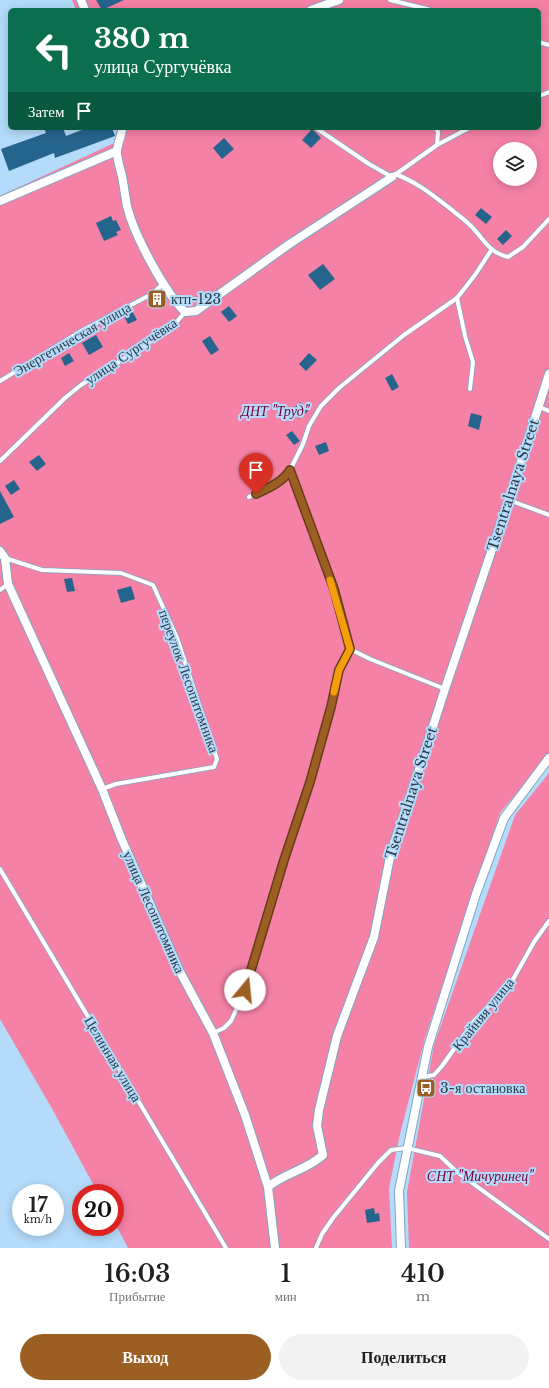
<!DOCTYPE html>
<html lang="ru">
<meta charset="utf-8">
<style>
:root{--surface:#fff;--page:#f2f2f2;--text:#202124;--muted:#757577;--accent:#9c5f23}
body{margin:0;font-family:"Libre Baskerville",serif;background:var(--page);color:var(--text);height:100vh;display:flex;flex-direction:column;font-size:15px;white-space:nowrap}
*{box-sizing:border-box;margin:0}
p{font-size:13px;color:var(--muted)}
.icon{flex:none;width:22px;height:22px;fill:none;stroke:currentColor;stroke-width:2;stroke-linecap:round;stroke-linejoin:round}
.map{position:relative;height:1248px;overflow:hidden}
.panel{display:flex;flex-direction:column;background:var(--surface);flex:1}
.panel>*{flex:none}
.guide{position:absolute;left:8px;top:8px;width:533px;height:122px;border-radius:6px;box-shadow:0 2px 10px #0003;background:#0b6e4f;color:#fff;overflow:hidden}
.buttons{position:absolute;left:493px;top:142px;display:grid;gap:8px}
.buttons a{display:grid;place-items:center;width:44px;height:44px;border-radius:50%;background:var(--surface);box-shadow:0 2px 10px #0003;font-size:20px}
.speed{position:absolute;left:12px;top:1184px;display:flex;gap:8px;font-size:20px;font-weight:700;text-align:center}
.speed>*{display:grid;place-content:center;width:52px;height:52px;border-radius:50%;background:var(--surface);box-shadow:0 2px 10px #0003;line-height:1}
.speed small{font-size:10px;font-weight:400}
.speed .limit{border:6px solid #d22;background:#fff;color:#111}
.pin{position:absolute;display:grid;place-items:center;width:34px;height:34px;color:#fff;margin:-41px -17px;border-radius:50% 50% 50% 0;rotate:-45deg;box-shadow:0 0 4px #0007}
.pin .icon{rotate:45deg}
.me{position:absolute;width:44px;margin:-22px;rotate:17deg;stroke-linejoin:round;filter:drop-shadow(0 0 3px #0008)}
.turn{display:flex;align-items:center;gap:14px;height:84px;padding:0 20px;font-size:18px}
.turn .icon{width:52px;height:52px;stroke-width:2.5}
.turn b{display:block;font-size:28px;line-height:34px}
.then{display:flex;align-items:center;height:38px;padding:0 20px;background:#0003;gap:8px;font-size:15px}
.eta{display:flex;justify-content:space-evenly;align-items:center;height:68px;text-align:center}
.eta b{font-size:24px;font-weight:600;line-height:28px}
.button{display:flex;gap:8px;margin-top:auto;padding:8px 20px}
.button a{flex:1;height:46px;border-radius:24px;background:var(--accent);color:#fff;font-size:16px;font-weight:600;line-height:46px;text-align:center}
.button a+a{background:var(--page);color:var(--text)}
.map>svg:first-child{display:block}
.green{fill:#f581a6;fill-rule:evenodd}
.building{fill:#25648d}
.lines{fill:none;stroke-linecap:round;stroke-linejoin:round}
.service-casing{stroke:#7fa6c2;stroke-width:5.5}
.minor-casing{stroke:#7fa6c2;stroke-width:10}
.service{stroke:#fff;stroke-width:4}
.minor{stroke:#fff;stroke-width:8}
.route-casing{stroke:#653e17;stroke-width:10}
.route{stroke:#9c5f23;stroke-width:7}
.slow{stroke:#f59e0b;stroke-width:7}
.labels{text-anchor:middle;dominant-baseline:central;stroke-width:4;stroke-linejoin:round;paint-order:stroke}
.poi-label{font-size:14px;fill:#2c3b47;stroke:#b4dbfa;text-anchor:start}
.street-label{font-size:14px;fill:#2c3b47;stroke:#b4dbfa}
.park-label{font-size:14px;font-style:italic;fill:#740139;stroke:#b4dbfa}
</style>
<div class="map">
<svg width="549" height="1248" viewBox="0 0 549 1248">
<rect width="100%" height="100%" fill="#b4dbfa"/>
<g class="green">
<path d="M72 0H549V754L500 813 425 1038 400 1134 389 1188 392 1248H128L115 1223V1193H98L50 1105 0 1019V196L125 138 122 128H539V10H76ZM500 149H530V179H500Z"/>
<polygon points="549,773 549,1248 409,1248 407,1192 434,1045 515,815"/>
</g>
<g class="building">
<polygon points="96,0 124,0 102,10"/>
<polygon points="44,128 63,128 66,136 87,128 112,128 115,136 55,158 54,153 9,171 1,149 46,133"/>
<polygon points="312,129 321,138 311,148 302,140"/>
<polygon points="224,138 234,149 222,159 213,148"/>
<polygon points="481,208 492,217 486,224 475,215"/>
<polygon points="111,216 113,221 116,220 121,230 116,232 118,235 104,241 96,223"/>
<polygon points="506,230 512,236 503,245 497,239"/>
<polygon points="323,264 335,279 320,290 308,275"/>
<polygon points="229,306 237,316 229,322 221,312"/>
<polygon points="132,311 137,320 128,324 124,316"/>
<polygon points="96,335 103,347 89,355 82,343"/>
<polygon points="210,336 219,350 211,355 202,341"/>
<polygon points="69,353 74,361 65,366 61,358"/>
<polygon points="309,353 317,360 306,371 299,364"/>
<polygon points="392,374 399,387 392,391 385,378"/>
<polygon points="300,402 308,411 299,419 292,410"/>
<polygon points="471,413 482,416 479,430 468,426"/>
<polygon points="292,431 300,441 294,445 286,435"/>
<polygon points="326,442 329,451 319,455 315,446"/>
<polygon points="39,455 46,464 37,471 29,462"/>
<polygon points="14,480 20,489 11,495 5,486"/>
<polygon points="0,491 14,517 0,524"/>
<polygon points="72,578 75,591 67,592 64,579"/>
<polygon points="131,586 135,599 121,603 117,590"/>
<polygon points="374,1208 375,1214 379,1213 380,1221 367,1223 365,1210"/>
</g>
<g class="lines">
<g class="service-casing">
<g id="service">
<polyline points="390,0 431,10"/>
<polyline points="539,42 549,45"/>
<polyline points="539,96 549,92"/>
<polyline points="316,128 369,164 392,177 437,145 469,128"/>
<polyline points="436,128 438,132 437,145"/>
<path d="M395 174C417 182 434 196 452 210 458 215 465 220 471 226 484 239 488 252 508 257L523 247 549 219"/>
<polyline points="457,298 465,336 473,362 470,389"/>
<polyline points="0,381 83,330 152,294 164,283"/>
<polyline points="539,407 549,411"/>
<polyline points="0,461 65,398 81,385 135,352 174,325 185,312"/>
<polyline points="249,497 277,483 288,474 303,444 309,426 321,406 339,388 404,335 457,298 475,275 492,249"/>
<polyline points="509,500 549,515"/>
<polyline points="5,558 42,570 121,573 153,585 177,638 217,759 214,767 116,784 102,789"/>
<polyline points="0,590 8,584"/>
<polyline points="350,649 370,659 445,689"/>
<polyline points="0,869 226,1248"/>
<polyline points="213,1033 224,1028 231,1021 245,990 284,859 310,782 331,707 339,670 350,649 334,589 290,470"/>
<polyline points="422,1077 434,1075 442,1066 474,1021 511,983 534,942 549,921"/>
<polyline points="316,1248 322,1234 333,1218 378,1163 391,1150 407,1148 440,1156 457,1172 549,1239"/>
</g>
</g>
<g class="minor-casing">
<g id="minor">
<polyline points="81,0 85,10"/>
<polyline points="311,10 339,0"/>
<path d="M122 128C122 136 117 144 117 152 117 159 120 168 122 176 124 186 125 196 127 206 134 235 164 291 185 312L196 311 288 245 392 177"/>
<polyline points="0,201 117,151"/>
<polyline points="0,551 5,558 8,584 102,789 122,840 180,972 213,1033 245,1115 268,1187 275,1248"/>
<path d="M268 1187C284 1173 307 1170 323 1155L317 1126 319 1110 337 1036 374 937 391 852 416 779 445 689 512 490 549 374"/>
<polyline points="401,1248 399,1191 428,1047 476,894 504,818 549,758"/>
</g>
</g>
<use href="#service" class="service"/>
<use href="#minor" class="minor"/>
</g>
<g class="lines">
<g class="route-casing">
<path id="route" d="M245 990 284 860 310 782 331 707 339 670 350 649 334 589 290 470C283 482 268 488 256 494"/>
</g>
<use href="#route" class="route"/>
<polyline class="slow" points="330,580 350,649 339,670 334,692"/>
</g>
<defs>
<g id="building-square" transform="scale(1)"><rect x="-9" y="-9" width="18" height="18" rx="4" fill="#9c5f23" stroke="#b4dbfa"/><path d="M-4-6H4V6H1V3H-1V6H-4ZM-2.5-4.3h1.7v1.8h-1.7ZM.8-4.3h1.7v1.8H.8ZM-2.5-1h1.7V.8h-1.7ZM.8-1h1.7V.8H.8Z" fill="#fff"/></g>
<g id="bus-square" transform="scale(1)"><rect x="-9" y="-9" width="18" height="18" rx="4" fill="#9c5f23" stroke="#b4dbfa"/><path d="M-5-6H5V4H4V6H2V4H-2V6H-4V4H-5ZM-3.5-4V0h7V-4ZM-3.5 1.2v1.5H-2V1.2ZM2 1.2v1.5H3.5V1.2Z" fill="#fff"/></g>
</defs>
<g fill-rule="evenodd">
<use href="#building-square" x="157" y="299"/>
<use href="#bus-square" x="426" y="1088"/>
</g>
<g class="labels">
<g class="poi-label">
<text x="171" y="299">ктп-123</text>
<text x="440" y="1088">3-я остановка</text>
</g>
<g class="street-label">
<text transform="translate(72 339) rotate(-30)">Энергетическая улица</text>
<text transform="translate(131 351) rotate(-34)">улица Сургучёвка</text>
<text transform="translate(513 485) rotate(-72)">Tsentralnaya Street</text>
<text transform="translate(189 681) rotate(70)">переулок Лесопитомника</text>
<text transform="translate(411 793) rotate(-72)">Tsentralnaya Street</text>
<text transform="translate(154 912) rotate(66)">улица Лесопитомника</text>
<text transform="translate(483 1014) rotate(-51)">Крайняя улица</text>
<text transform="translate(113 1059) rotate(59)">Целинная улица</text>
</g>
<g class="park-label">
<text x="275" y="411">ДНТ "Труд"</text>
<text x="480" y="1176">СНТ "Мичуринец"</text>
</g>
</g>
</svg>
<div class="buttons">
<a><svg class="icon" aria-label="layers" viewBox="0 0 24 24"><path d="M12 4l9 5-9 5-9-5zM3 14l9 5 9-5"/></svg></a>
</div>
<div class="speed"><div>17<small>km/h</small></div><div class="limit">20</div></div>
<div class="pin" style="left:256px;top:494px;background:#d93025"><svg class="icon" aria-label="arrive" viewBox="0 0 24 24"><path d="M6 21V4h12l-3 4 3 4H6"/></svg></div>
<svg class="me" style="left:245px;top:990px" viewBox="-20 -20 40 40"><circle r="19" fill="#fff"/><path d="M0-13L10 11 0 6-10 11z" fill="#9c5f23"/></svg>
<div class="guide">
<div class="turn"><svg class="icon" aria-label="left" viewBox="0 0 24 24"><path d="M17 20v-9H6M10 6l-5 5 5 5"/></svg><div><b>380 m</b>улица Сургучёвка</div></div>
<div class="then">Затем<svg class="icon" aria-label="arrive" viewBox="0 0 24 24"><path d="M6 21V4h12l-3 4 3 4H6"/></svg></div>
</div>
</div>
<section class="panel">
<div class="eta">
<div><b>16:03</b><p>Прибытие</p></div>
<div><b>1</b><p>мин</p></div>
<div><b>410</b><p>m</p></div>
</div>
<div class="button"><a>Выход</a><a>Поделиться</a></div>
</section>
